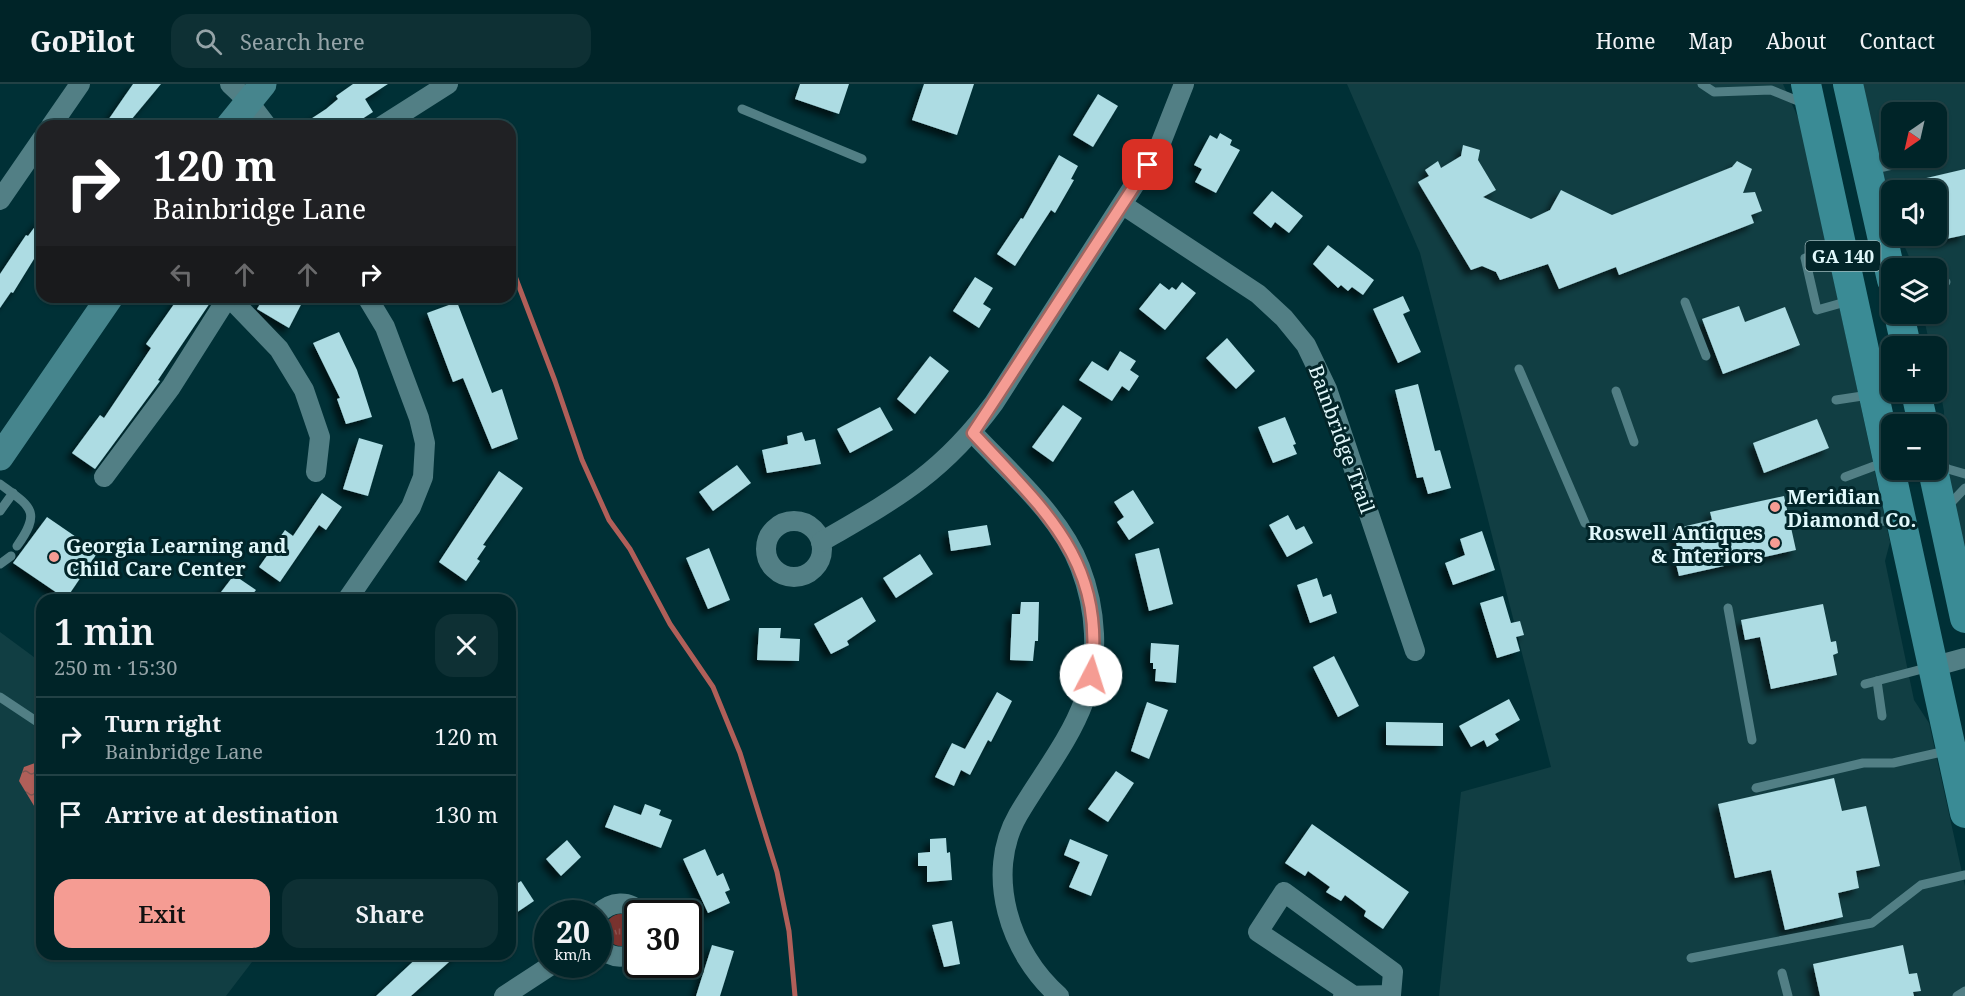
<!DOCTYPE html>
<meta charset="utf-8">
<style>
:root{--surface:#002428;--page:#0e3034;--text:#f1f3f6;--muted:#95a4a8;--line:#224145;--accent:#f59c93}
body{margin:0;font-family:"Noto Serif",serif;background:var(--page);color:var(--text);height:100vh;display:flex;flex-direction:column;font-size:22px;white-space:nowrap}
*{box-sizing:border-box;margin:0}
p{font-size:20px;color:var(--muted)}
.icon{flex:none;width:33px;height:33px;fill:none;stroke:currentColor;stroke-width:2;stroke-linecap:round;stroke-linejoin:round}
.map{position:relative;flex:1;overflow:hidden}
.side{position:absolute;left:36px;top:510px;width:480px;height:366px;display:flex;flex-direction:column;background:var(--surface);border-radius:18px;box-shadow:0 2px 4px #0004,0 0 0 2px var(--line)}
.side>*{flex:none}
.hud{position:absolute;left:36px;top:36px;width:480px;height:183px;border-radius:18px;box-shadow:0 2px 4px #0004,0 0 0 2px var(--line);background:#202124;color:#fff;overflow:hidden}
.needle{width:39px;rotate:214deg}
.buttons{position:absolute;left:1881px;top:18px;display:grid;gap:12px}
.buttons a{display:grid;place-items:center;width:66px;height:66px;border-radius:12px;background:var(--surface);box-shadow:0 2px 4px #0004,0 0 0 2px var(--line);font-size:30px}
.speed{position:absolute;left:534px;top:816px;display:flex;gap:12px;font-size:30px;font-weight:700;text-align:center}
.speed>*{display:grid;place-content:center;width:78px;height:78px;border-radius:50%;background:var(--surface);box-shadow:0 2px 4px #0004,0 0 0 2px var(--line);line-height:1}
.speed small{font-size:15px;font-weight:400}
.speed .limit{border:3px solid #111;border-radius:9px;background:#fff;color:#111}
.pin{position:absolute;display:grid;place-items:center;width:51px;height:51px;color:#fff;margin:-26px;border-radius:12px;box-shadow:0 3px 9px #0006}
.me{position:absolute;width:66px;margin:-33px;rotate:5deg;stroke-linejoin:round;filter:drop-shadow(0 0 4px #0008)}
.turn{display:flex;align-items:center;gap:21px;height:126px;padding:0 18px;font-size:27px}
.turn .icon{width:78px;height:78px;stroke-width:2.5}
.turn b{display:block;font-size:42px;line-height:51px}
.lanes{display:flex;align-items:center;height:57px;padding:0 18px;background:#0003;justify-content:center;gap:30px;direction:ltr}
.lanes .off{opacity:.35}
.round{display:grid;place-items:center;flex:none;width:63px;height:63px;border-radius:18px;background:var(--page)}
.headline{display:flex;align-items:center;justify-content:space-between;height:102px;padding:0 18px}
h1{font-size:36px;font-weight:600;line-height:45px}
.button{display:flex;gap:12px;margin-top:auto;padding:12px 18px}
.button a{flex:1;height:69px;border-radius:18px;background:var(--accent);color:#111;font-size:24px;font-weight:600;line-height:69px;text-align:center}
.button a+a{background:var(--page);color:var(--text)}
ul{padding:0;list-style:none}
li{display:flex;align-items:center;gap:18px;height:78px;padding:0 18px;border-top:2px solid var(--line)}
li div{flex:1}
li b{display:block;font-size:22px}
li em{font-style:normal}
header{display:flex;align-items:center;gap:36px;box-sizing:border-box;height:84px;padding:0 30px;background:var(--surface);border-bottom:2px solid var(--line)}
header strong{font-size:28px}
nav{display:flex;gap:33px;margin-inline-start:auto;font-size:21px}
.search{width:420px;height:54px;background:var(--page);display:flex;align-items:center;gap:15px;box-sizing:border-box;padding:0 21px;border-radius:18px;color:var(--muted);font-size:22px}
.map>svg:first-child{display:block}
.built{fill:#113e43;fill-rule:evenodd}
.grass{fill:url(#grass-tufts)}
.water{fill:url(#water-ripples)}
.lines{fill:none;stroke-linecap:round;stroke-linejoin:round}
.stream{stroke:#b05f59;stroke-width:5}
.building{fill:#addce3;filter:url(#shadow)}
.lane{stroke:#527f85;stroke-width:9}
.street{stroke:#527f85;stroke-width:20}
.secondary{stroke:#46858d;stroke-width:27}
.primary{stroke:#3a8b95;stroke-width:30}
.route-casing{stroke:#9f6560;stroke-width:15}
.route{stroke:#f59c93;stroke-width:10}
.poi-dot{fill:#f59c93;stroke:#022529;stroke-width:2}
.labels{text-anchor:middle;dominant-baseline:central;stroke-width:6;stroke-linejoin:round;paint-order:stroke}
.shield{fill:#022529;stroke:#9eb9bc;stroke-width:1.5}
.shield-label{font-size:18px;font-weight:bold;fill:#e1f8fb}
.street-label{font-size:20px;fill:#e1f8fb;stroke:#022529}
.poi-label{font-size:20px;font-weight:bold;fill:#e1f8fb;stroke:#022529;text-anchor:start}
</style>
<header>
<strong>GoPilot</strong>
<div class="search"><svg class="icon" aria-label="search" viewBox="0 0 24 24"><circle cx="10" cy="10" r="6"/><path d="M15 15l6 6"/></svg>Search here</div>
<nav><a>Home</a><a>Map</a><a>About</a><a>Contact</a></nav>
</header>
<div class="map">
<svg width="1965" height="912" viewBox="0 0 1965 912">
<defs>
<pattern id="grass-tufts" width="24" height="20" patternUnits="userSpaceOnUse" patternTransform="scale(1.5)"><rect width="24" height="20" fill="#78322e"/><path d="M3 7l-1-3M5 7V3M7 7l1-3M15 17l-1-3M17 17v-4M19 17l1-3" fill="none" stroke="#8b504d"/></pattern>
<pattern id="water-ripples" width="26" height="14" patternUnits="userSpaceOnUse" patternTransform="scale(1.5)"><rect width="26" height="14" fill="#b05f59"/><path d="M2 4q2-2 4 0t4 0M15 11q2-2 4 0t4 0" fill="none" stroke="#7f5653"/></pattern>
<filter id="shadow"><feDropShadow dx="-5.5" dy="5.5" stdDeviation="3" flood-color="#0009"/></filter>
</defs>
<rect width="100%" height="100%" fill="#003036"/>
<g class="built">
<polygon points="1347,0 1783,0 1800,38 1890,458 1885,477 1914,616 1929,639 1965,802 1965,912 1439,912 1461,708 1551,683 1420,169"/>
<path d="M1862 0H1965V470L1944 369V327L1937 291 1936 262H1930L1923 230H1936V184H1914L1900 152H1936V106H1892L1891 126ZM1892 28H1936V74H1892Z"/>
<polygon points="0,548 42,579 42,870 258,870 226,912 0,912"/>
</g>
<circle class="grass" cx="621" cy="846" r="16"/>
<polygon class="water" points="35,679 42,682 42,735 19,697 24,683"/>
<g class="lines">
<polyline class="stream" points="510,179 555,297 582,376 609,436 630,465 670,540 713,603 740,669 777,788 789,847 795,912"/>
</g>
<g class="building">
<polygon points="133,0 161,0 126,42 104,42"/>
<polygon points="353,0 388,0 365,15 373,28 351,42 300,42 326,25 338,15 336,12"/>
<polygon points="800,0 849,0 839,30 795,15"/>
<polygon points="924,0 974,0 957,51 912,36"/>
<polygon points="1098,10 1118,22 1093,63 1073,51"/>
<polygon points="1220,49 1232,56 1230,61 1240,66 1216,109 1195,98 1202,85 1194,81 1210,51 1217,55"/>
<polygon points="1463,61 1480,66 1478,76 1496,106 1483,113 1531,135 1550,126 1561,106 1612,131 1732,83 1737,77 1752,85 1743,109 1755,108 1762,127 1751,131 1754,139 1619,191 1616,183 1559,205 1548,180 1500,196 1496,188 1482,182 1471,186 1418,98 1429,92 1425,86 1438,77 1441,84 1461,72"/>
<polygon points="1059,71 1078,82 1071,95 1074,96 1055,129 1051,126 1015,182 997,170 1021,134 1023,135"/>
<polygon points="1965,85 1965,151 1936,157 1936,106 1920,106 1918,96"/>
<polygon points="1272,107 1303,132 1289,149 1275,138 1271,144 1253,129"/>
<polygon points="42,133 42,162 13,209 11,208 0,224 0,190 26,151 28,152"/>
<polygon points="1328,161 1374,196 1363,211 1352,203 1348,207 1341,201 1338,204 1313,180"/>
<polygon points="975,193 993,204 983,220 991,225 979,244 953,227"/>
<polygon points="1182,198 1196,209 1165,246 1139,225 1160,199 1169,206 1172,203 1176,206"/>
<polygon points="1403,212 1410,227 1403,230 1421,268 1398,279 1373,225"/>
<polygon points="179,213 214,213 158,296 160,297 95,385 72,369 100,331 104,334 151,264 146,260"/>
<polygon points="264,213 305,213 289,244 257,225"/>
<polygon points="457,218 492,309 502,305 518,355 492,365 463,294 453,298 427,229"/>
<polygon points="1739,222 1745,238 1785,223 1800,261 1723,290 1702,235"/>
<polygon points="339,248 357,286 372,333 346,340 337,315 340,314 313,259"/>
<polygon points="1227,254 1255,287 1236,305 1206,274"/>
<polygon points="1120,267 1136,277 1130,286 1139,292 1129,307 1122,302 1112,317 1079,296 1092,277 1108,287"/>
<polygon points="930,272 949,287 915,330 897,315"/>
<polygon points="1418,300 1435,367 1440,366 1451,404 1428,410 1423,393 1417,394 1395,306"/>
<polygon points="1063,321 1082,334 1053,378 1032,363"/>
<polygon points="880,323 893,346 850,369 837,345"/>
<polygon points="1285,333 1296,360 1293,361 1297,370 1273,379 1258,343"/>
<polygon points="1817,335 1829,364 1764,389 1753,359"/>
<polygon points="802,348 805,357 815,355 821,380 767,389 762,366 788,360 787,352"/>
<polygon points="359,354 383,361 368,412 343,405"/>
<polygon points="737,381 751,399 713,427 699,408"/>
<polygon points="499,387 523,404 483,461 486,462 477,475 480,477 466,497 439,478"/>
<polygon points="1133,406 1154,439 1129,456 1117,438 1124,433 1114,418"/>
<polygon points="322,409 342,423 326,446 319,441 280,498 259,483 285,446 293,452"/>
<polygon points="1784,412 1796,466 1679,492 1673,468 1678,467 1673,445 1712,436 1710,428"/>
<polygon points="1288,431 1296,446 1304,442 1313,459 1287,473 1269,441"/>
<polygon points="47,433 98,468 66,515 13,479"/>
<polygon points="987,441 991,461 951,467 948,447"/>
<polygon points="1482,447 1495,486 1453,501 1445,479 1465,471 1460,455"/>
<polygon points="709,464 730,516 708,525 686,474"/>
<polygon points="1159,464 1173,520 1149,527 1135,470"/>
<polygon points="920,470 933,490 896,514 883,494"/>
<polygon points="234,491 256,506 248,516 215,516"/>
<polygon points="1317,494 1323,513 1331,510 1337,529 1310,539 1297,501"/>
<polygon points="1503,512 1511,539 1520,537 1524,551 1516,553 1520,567 1497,574 1480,519"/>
<polygon points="862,513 876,537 847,557 849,561 831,570 814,540"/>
<polygon points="1021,518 1039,518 1038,557 1035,557 1033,577 1010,576 1012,530 1020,530"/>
<polygon points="1823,520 1831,558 1836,557 1838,569 1833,571 1837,591 1771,605 1760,553 1745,556 1741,536"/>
<polygon points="759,544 781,544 780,554 800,555 799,577 757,576"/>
<polygon points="1151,559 1179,561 1176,599 1155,597 1156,585 1153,585 1153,579 1150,579"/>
<polygon points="1334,572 1359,622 1338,633 1313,583"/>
<polygon points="997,608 1012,617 991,658 988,656 970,691 961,686 954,702 935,693 952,659 965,665"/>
<polygon points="1509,615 1520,636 1495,650 1499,656 1487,663 1484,656 1471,663 1459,642"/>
<polygon points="1147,618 1168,626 1149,675 1131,667"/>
<polygon points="1386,638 1443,639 1443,662 1386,661"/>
<polygon points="1116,687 1134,699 1108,738 1088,725"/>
<polygon points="1834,694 1842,727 1866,722 1880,782 1856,787 1859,804 1838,809 1843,833 1785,846 1771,786 1735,794 1718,720"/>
<polygon points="645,720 661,726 659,731 672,736 661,764 605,743 614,721 641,731"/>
<polygon points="1312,740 1409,808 1383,845 1364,832 1366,827 1345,811 1341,817 1326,808 1330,803 1308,787 1305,792 1285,779"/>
<polygon points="946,754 947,769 950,768 952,796 927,798 927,782 918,782 918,769 930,768 930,755"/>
<polygon points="1070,755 1108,771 1091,812 1069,803 1080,778 1064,771"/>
<polygon points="567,756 581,773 561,792 546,775"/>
<polygon points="705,765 717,792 723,789 730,806 725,808 730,819 708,829 683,775"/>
<polygon points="521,797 534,817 510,833 510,804"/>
<polygon points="952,837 960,880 944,883 932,841"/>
<polygon points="712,861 734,867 720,912 696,912"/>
<polygon points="1903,861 1909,890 1917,889 1921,907 1913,908 1914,912 1820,912 1813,880"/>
<polygon points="421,870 458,870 411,912 376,912"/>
</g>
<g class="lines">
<g class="lane">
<polyline points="1702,0 1714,8 1771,6 1803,19"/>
<polyline points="742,25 862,75"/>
<polyline points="1870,86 1906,78"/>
<polyline points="1839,164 1805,174 1817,226 1849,217"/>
<polyline points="1936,200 1946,198"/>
<polyline points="1685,218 1706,272"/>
<polyline points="1519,285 1585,439"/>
<polyline points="1616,307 1634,358"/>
<polyline points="1836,316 1869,311"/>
<polyline points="1940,379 1948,385 1965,390"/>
<polyline points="1845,393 1885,378"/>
<path d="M0 400C31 423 42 427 17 462"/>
<polyline points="1948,422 1965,404"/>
<polyline points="0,427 13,409"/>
<polyline points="1878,438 1896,435"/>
<polyline points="0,480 11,472"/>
<polyline points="1728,524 1752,656"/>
<polyline points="1877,597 1882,632"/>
<polyline points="1865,600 1930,583"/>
<polyline points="0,613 42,641"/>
<polyline points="1756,704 1863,679 1893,679 1946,667"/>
<polyline points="1691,874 1872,839 1921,801 1965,791"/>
<polyline points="1782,889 1788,912"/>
<polyline points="1957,912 1965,907"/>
</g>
<g class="street">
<polyline points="230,0 248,17 267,42"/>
<polyline points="51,42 80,0"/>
<polyline points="382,42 448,0"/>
<polyline points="0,116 42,55"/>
<polyline points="1123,121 1258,210 1284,234 1306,261 1327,305 1415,567"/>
<polyline points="229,213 279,265 304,306 320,353 316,388"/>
<path d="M973 349C1010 389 1060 431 1080 483 1096 524 1100 575 1084 617 1069 658 1040 693 1018 731 984 790 1010 870 1059 912"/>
<polyline points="104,393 171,303 228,213"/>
<circle cx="794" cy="465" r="28"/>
<path d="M821 458C895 415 942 390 994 319L1160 61 1184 0"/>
<polyline points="347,516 411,423 423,393 425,359 419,334 385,243 367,213"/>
<polyline points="1932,583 1965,574"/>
<path d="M598 830C611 817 629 815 642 830"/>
<path d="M598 862C610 874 623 876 638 867"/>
<polyline points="504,912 553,880"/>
<polyline points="1343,912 1391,911 1393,888 1284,808 1258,848 1351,910"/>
</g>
<g class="secondary">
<polyline points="229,42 263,0"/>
<polyline points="0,373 110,213"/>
</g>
<g class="primary">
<polyline points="1806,0 1965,729"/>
<polyline points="1848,0 1892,196"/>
<polyline points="1899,230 1906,262"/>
<polyline points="1916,308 1923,340"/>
<polyline points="1933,386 1965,534"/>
</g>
</g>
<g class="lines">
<g class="route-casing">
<path id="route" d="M1091 591C1107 477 1043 425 973 349L1148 81"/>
</g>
<use href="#route" class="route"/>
</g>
<g class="poi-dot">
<circle cx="1775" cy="423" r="6"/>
<circle cx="1775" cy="459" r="6"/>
<circle cx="54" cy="473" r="6"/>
</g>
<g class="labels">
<rect class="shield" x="1805.5" y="157" width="75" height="30" rx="4.5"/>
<g class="shield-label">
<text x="1843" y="172">GA 140</text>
</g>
<g class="street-label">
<text transform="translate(1342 355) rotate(70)">Bainbridge Trail</text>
</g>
<g class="poi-label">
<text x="1787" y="412">Meridian<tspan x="1787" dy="23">Diamond Co.</tspan></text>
<text x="1763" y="448" text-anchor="end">Roswell Antiques<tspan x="1763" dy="23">&amp; Interiors</tspan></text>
<text x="66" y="461">Georgia Learning and<tspan x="66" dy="23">Child Care Center</tspan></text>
</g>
</g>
</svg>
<div class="buttons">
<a><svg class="needle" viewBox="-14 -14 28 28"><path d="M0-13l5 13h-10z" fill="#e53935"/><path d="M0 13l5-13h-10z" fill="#95a4a8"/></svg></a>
<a><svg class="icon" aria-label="sound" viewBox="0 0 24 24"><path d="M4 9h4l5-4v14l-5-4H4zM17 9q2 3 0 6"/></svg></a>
<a><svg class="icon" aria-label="layers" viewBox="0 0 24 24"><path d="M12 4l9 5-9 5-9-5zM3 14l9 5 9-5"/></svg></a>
<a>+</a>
<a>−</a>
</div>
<div class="speed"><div>20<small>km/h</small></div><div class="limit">30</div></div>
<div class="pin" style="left:1148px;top:81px;background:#d93025"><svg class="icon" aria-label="arrive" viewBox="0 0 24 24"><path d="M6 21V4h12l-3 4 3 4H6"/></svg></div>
<svg class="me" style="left:1091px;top:591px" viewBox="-20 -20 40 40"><circle r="19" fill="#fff"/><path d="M0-13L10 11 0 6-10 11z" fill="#f59c93"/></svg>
<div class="hud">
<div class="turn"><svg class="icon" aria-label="right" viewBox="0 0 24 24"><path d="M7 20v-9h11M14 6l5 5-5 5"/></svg><div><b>120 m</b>Bainbridge Lane</div></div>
<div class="lanes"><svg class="icon off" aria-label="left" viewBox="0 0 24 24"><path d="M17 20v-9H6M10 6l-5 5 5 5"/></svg><svg class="icon off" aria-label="ahead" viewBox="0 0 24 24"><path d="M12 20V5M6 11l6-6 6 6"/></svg><svg class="icon off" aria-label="ahead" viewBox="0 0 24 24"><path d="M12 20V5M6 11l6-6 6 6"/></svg><svg class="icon" aria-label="right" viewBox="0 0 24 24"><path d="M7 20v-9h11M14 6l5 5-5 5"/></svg></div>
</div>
<section class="side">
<div class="headline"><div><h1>1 min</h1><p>250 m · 15:30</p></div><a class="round"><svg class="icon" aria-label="close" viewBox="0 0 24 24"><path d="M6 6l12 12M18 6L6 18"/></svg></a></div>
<ul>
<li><svg class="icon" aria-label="right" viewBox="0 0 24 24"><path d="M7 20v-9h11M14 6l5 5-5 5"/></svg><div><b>Turn right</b><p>Bainbridge Lane</p></div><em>120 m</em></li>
<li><svg class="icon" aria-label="arrive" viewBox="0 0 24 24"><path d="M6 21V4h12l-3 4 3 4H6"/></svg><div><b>Arrive at destination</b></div><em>130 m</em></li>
</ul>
<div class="button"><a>Exit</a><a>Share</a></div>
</section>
</div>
